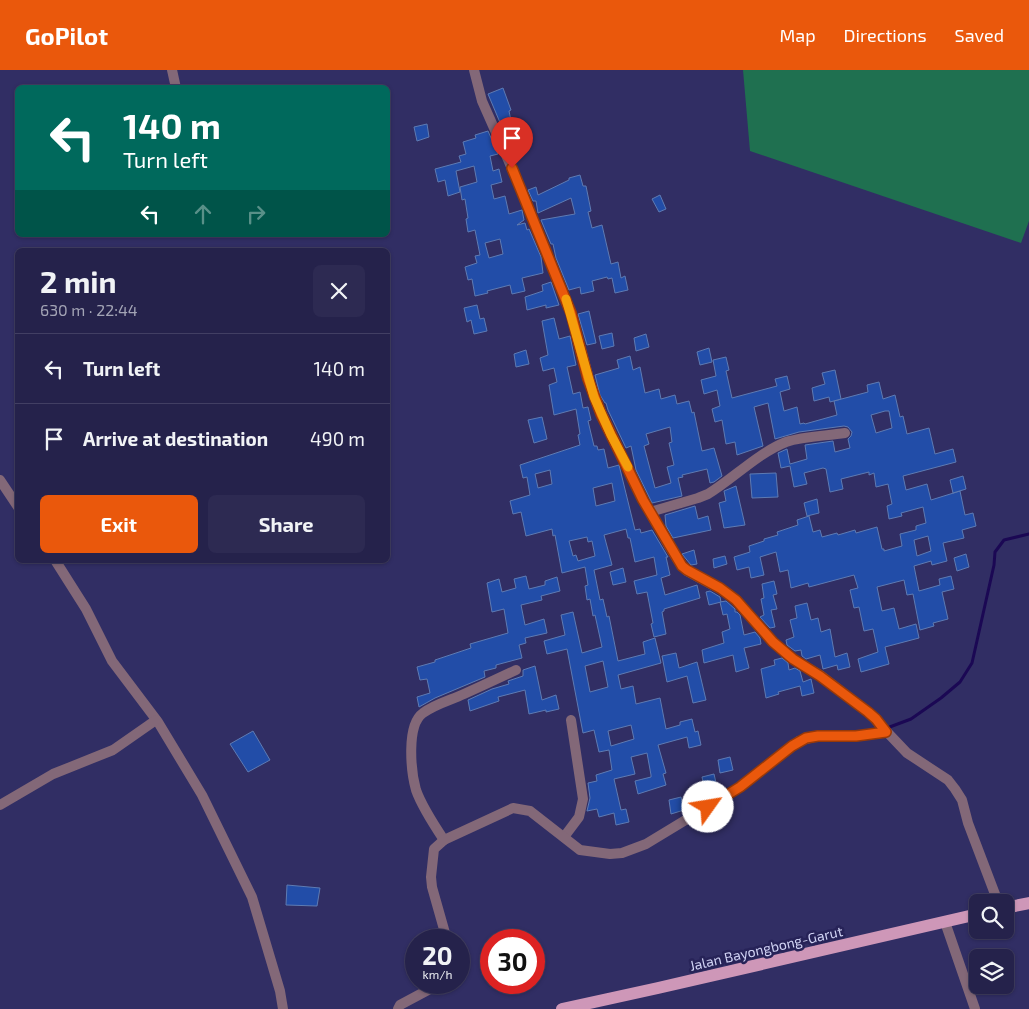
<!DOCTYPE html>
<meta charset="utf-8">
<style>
:root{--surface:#25224b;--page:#2d2a52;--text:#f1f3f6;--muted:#a3a4b5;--line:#423f63;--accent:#ea580c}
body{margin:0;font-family:"Exo 2",sans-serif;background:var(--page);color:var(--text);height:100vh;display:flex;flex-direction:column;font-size:19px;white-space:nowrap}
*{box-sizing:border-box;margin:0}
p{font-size:16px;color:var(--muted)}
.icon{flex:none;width:28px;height:28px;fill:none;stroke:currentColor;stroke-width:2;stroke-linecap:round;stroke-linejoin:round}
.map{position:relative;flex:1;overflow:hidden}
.details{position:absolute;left:15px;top:178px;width:375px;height:315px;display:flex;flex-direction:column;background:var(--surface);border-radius:8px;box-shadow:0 1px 4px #0004,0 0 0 1px var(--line)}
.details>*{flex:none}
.top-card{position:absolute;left:15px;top:15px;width:375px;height:152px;border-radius:8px;box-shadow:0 1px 4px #0004,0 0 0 1px var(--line);background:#00695c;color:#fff;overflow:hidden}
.fabs{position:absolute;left:969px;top:824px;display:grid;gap:10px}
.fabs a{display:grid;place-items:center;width:45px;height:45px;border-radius:8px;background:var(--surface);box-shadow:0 1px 4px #0004,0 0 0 1px var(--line);font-size:25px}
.speed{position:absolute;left:405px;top:859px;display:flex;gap:10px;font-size:25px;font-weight:700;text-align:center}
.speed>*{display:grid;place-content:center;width:65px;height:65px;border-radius:50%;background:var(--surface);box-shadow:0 1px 4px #0004,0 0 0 1px var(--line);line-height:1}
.speed small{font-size:12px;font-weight:400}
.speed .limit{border:8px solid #d22;background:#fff;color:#111}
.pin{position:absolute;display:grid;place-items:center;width:42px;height:42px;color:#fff;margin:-51px -21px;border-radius:50% 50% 50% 0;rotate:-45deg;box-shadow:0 0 5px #0007}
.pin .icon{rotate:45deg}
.me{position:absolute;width:55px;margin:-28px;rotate:58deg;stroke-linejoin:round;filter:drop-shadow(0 0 4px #0008)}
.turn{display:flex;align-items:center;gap:18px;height:105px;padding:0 25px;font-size:22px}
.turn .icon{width:65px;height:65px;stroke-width:2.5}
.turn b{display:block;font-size:35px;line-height:42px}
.lanes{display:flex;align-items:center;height:48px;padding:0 25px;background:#0003;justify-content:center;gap:25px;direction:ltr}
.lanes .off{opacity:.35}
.round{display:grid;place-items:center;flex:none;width:52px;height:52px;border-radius:8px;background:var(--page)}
.headline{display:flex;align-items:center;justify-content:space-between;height:85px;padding:0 25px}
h1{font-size:30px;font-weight:700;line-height:38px}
.cta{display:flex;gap:10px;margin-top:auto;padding:10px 25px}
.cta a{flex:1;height:58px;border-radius:8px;background:var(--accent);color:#fff;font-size:20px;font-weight:700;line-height:58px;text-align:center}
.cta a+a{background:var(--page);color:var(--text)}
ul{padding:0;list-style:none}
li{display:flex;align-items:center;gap:15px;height:70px;padding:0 25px;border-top:1px solid var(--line)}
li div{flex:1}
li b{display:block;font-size:19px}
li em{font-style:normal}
header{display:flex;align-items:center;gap:30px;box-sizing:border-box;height:70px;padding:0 25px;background:var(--accent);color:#fff}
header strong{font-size:24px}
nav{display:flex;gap:28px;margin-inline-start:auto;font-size:18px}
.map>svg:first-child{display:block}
.forest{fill:#1f7050}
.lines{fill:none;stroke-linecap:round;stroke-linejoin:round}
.stream{stroke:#1b0854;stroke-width:3}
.building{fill:#224da8;stroke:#5e7bb3;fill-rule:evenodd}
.minor{stroke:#836878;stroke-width:10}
.primary{stroke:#ce97b8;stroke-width:12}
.route-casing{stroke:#983908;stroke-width:12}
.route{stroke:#ea580c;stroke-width:9}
.slow{stroke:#f59e0b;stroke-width:9}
.labels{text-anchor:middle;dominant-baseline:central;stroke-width:5;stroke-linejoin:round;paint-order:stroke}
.street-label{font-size:14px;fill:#d2d4f5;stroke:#272358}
</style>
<header>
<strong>GoPilot</strong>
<nav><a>Map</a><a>Directions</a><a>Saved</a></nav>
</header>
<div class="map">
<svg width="1029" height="939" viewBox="0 0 1029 939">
<rect width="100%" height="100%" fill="#312e64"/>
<polygon class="forest" points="743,0 1029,0 1029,151 1021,173 750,81"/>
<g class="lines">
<polyline class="stream" points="887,658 911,649 941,628 960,612 972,593 994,495 995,482 1004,470 1029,464"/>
</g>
<g class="building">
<polygon points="503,18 511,40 509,41 514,66 517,66 520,79 512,81 488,24"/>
<polygon points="427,54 429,67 417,71 414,57"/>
<path d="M488 61 498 84 490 86 493 101 499 99 502 112 491 115 494 129 505 126 509 144 522 140 524 150 517 155 525 153 527 160 529 159 541 187 543 203 522 208 525 221 512 224 510 215 487 221 488 223 475 226 472 209 468 210 465 197 477 193 475 186 480 185 475 160 468 162 466 149 468 148 465 129 462 130 460 117 477 112 474 96 456 101 460 122 448 126 445 110 438 112 435 99 461 92 459 86 466 84 463 72 476 68 475 65ZM500 169 503 184 489 188 485 173Z"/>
<polygon points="580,105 583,116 586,116 591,141 588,142 592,158 602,155 611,194 618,192 621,208 625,206 628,220 615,223 612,208 608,209 607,207 592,211 594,221 581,224 580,217 569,220 556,188 553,174 551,174 541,150 575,144 571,128 538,143 536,131 533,131 528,120 536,117 538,125 569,110 569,108"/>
<polygon points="660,125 666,139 659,142 652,129"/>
<polygon points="551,212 559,235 546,238 546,235 527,240 525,227 543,221 542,215"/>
<polygon points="477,235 480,249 484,248 487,261 474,264 471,250 467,252 464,238"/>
<polygon points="589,241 596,273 587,275 578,244"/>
<path d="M554 248 559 269 570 266 576 295 567 297 573 324 580 322 583 338 588 337 591 350 588 351 594 376H597L598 380 604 379 608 398 619 395 635 460 640 459 641 463 652 460 668 487H666L670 505 661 508 665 525 697 515 700 528 664 539V541L662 542 666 564 654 567 651 554 653 553 647 522 637 524 634 511 657 505 654 487 635 492 630 468H628L626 459 604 465 612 495 594 500 600 530 603 529 607 547 609 546 618 591 645 584 643 572 655 568 661 593 618 605 621 619 633 616 636 634 660 628 666 659 680 655V652L692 649 695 662 698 661 701 675 689 678 687 667 658 675 666 703 663 704 666 715 638 724 635 711 651 707V705L647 683 631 687 635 704 614 709 621 740 626 739 629 752 616 755 614 743 599 747 597 739 587 741 590 728 588 713 597 711 596 705 612 700 609 680 599 682 594 660 583 663 567 579 547 584 544 571 565 565 561 545 573 542 582 583 602 577 595 545 593 546 590 529 587 530 585 516 588 515 585 497 562 503 555 465 553 466 552 459 526 466 521 442 513 444 510 431 530 425 527 407 523 408 520 395 580 375 578 365 580 364 576 339 554 345 549 315 557 312 554 298 543 301 540 288 548 285 542 251ZM550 400 552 414 538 418 535 404ZM612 413 615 431 596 436 593 418ZM587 467 588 472 592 471 595 486 578 491 576 485 573 486 569 471ZM603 591 608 617 590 622 585 596ZM631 655 634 669 611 676 608 661Z"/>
<polygon points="612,263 614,276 602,279 599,266"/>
<polygon points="646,264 649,277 636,281 634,268"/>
<polygon points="709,278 712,292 700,295 697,282"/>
<polygon points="526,280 529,294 516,297 514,284"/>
<path d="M630 286 633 300 640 297 645 323 659 319 661 329 675 325 677 334 689 331 692 343 694 342 702 381 714 378 722 406 714 412 710 413 707 399 682 405 683 407 678 408 682 426 652 433 636 400 631 376 626 378 608 340 606 333H605L600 325 595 305 619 298 617 290ZM670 357 672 372 669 373 674 395 667 397 671 413 655 418 644 376 649 374 646 364Z"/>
<path d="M726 287 729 300 726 301 732 328 777 316 775 309 787 306 790 319 780 322 784 341 797 337 800 354 804 353 805 354 837 345 834 331 868 322 867 315 879 312 883 329 895 325 900 347 903 346 907 364 929 358 935 384 953 379 956 392 903 406 906 420 927 414 931 430 960 421 965 445 973 443 976 456 962 460 964 468 943 473 947 491 932 495 931 491 914 496 919 521 940 515 939 509 951 506 954 519 942 522 948 549 933 553 934 556 920 560 913 524 907 525 904 510 877 517 882 541 894 538 899 559 916 554 919 568 885 577 889 594 861 602 858 589 878 582 873 559 864 561 859 537 854 538 850 520 858 518 854 505 809 517 808 513 791 518 788 500 780 502 776 482 760 487 764 505 751 508 749 497 737 500 734 487 750 482 749 476 764 471V469L778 465 777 462 798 455 797 450 809 446 813 462 820 460 822 467 837 463 838 465 855 460 856 463 877 457 882 479H884V481L902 476 900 464 916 460V456L926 453 923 437 901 443 902 446 889 449 887 436 892 434 888 414 876 417 874 403 869 405V402L841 409 843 419 830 422 826 399 823 398 804 403 807 414 794 417 790 396 781 398 778 383 787 379 790 394 807 389 805 375 833 371 835 382 850 378 848 369 851 366 852 362 848 357 844 356 799 362 775 369 768 333 754 337 763 376 737 385 735 372 726 374 722 350 715 352 712 339 720 336 717 320 704 324 701 310 716 306 713 290ZM885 341H889L892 358 876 363 871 345ZM928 466 931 481 917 486 914 470Z"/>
<polygon points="835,300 841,329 830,332 829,327 814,331 812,318 825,314 822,303"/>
<polygon points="542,347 547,369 534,373 528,350"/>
<polygon points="776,403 778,427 752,428 750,404"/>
<polygon points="963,406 966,419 953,423 950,410"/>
<polygon points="736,416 745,455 724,458 719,433 726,431 724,421"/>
<polygon points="817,429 819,443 807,446 804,433"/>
<polygon points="695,436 698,449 708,446 711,460 673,468 666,456 665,445"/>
<polygon points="694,480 697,494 691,495 682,484"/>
<polygon points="966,484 969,497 957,501 954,488"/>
<polygon points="725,486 727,494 714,498 713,489"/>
<polygon points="623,498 626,512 613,515 610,502"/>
<polygon points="526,506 529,519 545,515 545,511 557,507 560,521 541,526 542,530 521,535 525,555 544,549 547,563 525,568 526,573 519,575 522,588 496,595 496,598 484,601 485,607 435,628 419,637 417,627 430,623 427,609 420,610 417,597 435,592 435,590 471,578 470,574 508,563 504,539 492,542 487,513 499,509 502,522 516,518 514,509"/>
<polygon points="774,511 777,524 773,525 777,539 771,540 775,557 770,558 760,547 764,545 761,529 764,528 762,514"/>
<polygon points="710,521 720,527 721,532 709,535 706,522"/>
<polygon points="726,531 735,539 735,542 737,542 740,545 744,565 755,562 760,568 761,574 744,578 749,598 736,602 733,585 704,593 702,580 724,573 722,562 730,559 727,544 723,545 720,532"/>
<polygon points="807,533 811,550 818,548 821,562 830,559 835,587 847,583 850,597 838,600 837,595 823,599 820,585 806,589 802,586 801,580 795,581 787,575 786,570 794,567 790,550 797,548 795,536"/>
<polygon points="676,583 679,598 697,592 706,630 693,633 687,606 667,612 662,586"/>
<polygon points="782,588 788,593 789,600 795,598 800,601 803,612 811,609 814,623 802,626 800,616 778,622 779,624 766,628 761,599 775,595 774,590"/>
<polygon points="535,596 542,630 556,625 559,639 546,642 546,640 529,644 525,620 498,627 499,631 470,641 468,630 492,619 509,614 508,611 523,606 523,600"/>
<polygon points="253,661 270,690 248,702 230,674"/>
<polygon points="730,687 733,700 720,703 718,690"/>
<polygon points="714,704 717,717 705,720 702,707"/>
<polygon points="681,727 684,740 671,744 669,730"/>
<polygon points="287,815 320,818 317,836 286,835"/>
</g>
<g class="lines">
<g class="minor">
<polyline points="172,0 176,18"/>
<polyline points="474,0 482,31 517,110 571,243 594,327 643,430 669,476 681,495 687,501 726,522 736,530 773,572 793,589 820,605 868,642 907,683 948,710 955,719 962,730 968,753 998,832"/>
<polyline points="0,410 18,437"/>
<path d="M650 442 698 428 708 424C734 408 758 383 786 372 804 366 826 366 845 363"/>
<polyline points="55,490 86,539 112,591 158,652 202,725 252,827 280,921 283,939"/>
<polyline points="0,735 53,704 113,680 156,650"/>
<polyline points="564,767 579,747 583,729 571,650"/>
<path d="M444 770C434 755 422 737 416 720 411 702 406 655 423 643 435 634 451 630 464 624 482 616 499 608 516 600"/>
<polyline points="945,852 975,939"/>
<polyline points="447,870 432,817 431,807 434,779 444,770 513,738 530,741 580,780 610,784 622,783 646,774 740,717 799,671 818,666 856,666 886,662"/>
<polyline points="398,939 400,935 443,912"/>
</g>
<g class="primary">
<polyline points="1005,838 1029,833"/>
<polyline points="562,939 658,918 978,844"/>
</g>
</g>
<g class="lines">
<g class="route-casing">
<polyline id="route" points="512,98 571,243 588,309 601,344 643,430 682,496 687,500 720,518 736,530 773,572 793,589 820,606 868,642 876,649 886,662 856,666 818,666 806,668 792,676 740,717 708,737"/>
</g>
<use href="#route" class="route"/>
<polyline class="slow" points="566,229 594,327 611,365 628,397"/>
</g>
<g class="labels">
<g class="street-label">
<text transform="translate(766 878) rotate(-13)">Jalan Bayongbong-Garut</text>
</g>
</g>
</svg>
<div class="fabs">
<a><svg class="icon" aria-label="search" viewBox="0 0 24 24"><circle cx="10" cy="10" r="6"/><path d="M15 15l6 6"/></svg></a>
<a><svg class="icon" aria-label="layers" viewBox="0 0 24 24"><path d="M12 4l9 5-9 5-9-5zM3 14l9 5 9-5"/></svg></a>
</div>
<div class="speed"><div>20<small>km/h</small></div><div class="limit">30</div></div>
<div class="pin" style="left:512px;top:98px;background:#d93025"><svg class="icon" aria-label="arrive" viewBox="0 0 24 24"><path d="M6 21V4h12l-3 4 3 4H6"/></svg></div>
<svg class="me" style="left:708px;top:737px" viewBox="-20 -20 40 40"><circle r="19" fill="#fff"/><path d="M0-13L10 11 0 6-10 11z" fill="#ea580c"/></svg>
<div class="top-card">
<div class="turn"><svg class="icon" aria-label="left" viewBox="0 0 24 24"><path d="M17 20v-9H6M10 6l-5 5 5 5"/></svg><div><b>140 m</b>Turn left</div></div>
<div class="lanes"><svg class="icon" aria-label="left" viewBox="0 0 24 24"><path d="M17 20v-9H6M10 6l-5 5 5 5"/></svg><svg class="icon off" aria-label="ahead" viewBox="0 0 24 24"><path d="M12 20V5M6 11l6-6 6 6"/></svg><svg class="icon off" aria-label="right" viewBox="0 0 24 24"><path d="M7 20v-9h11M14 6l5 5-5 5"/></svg></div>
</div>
<section class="details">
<div class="headline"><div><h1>2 min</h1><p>630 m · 22:44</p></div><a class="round"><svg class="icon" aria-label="close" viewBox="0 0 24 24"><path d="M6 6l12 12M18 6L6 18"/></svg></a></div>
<ul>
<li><svg class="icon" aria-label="left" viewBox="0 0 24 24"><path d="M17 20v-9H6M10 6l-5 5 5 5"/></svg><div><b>Turn left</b></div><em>140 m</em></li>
<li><svg class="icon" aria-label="arrive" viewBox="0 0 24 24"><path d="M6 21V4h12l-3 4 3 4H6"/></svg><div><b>Arrive at destination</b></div><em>490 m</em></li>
</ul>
<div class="cta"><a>Exit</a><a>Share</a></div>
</section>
</div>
